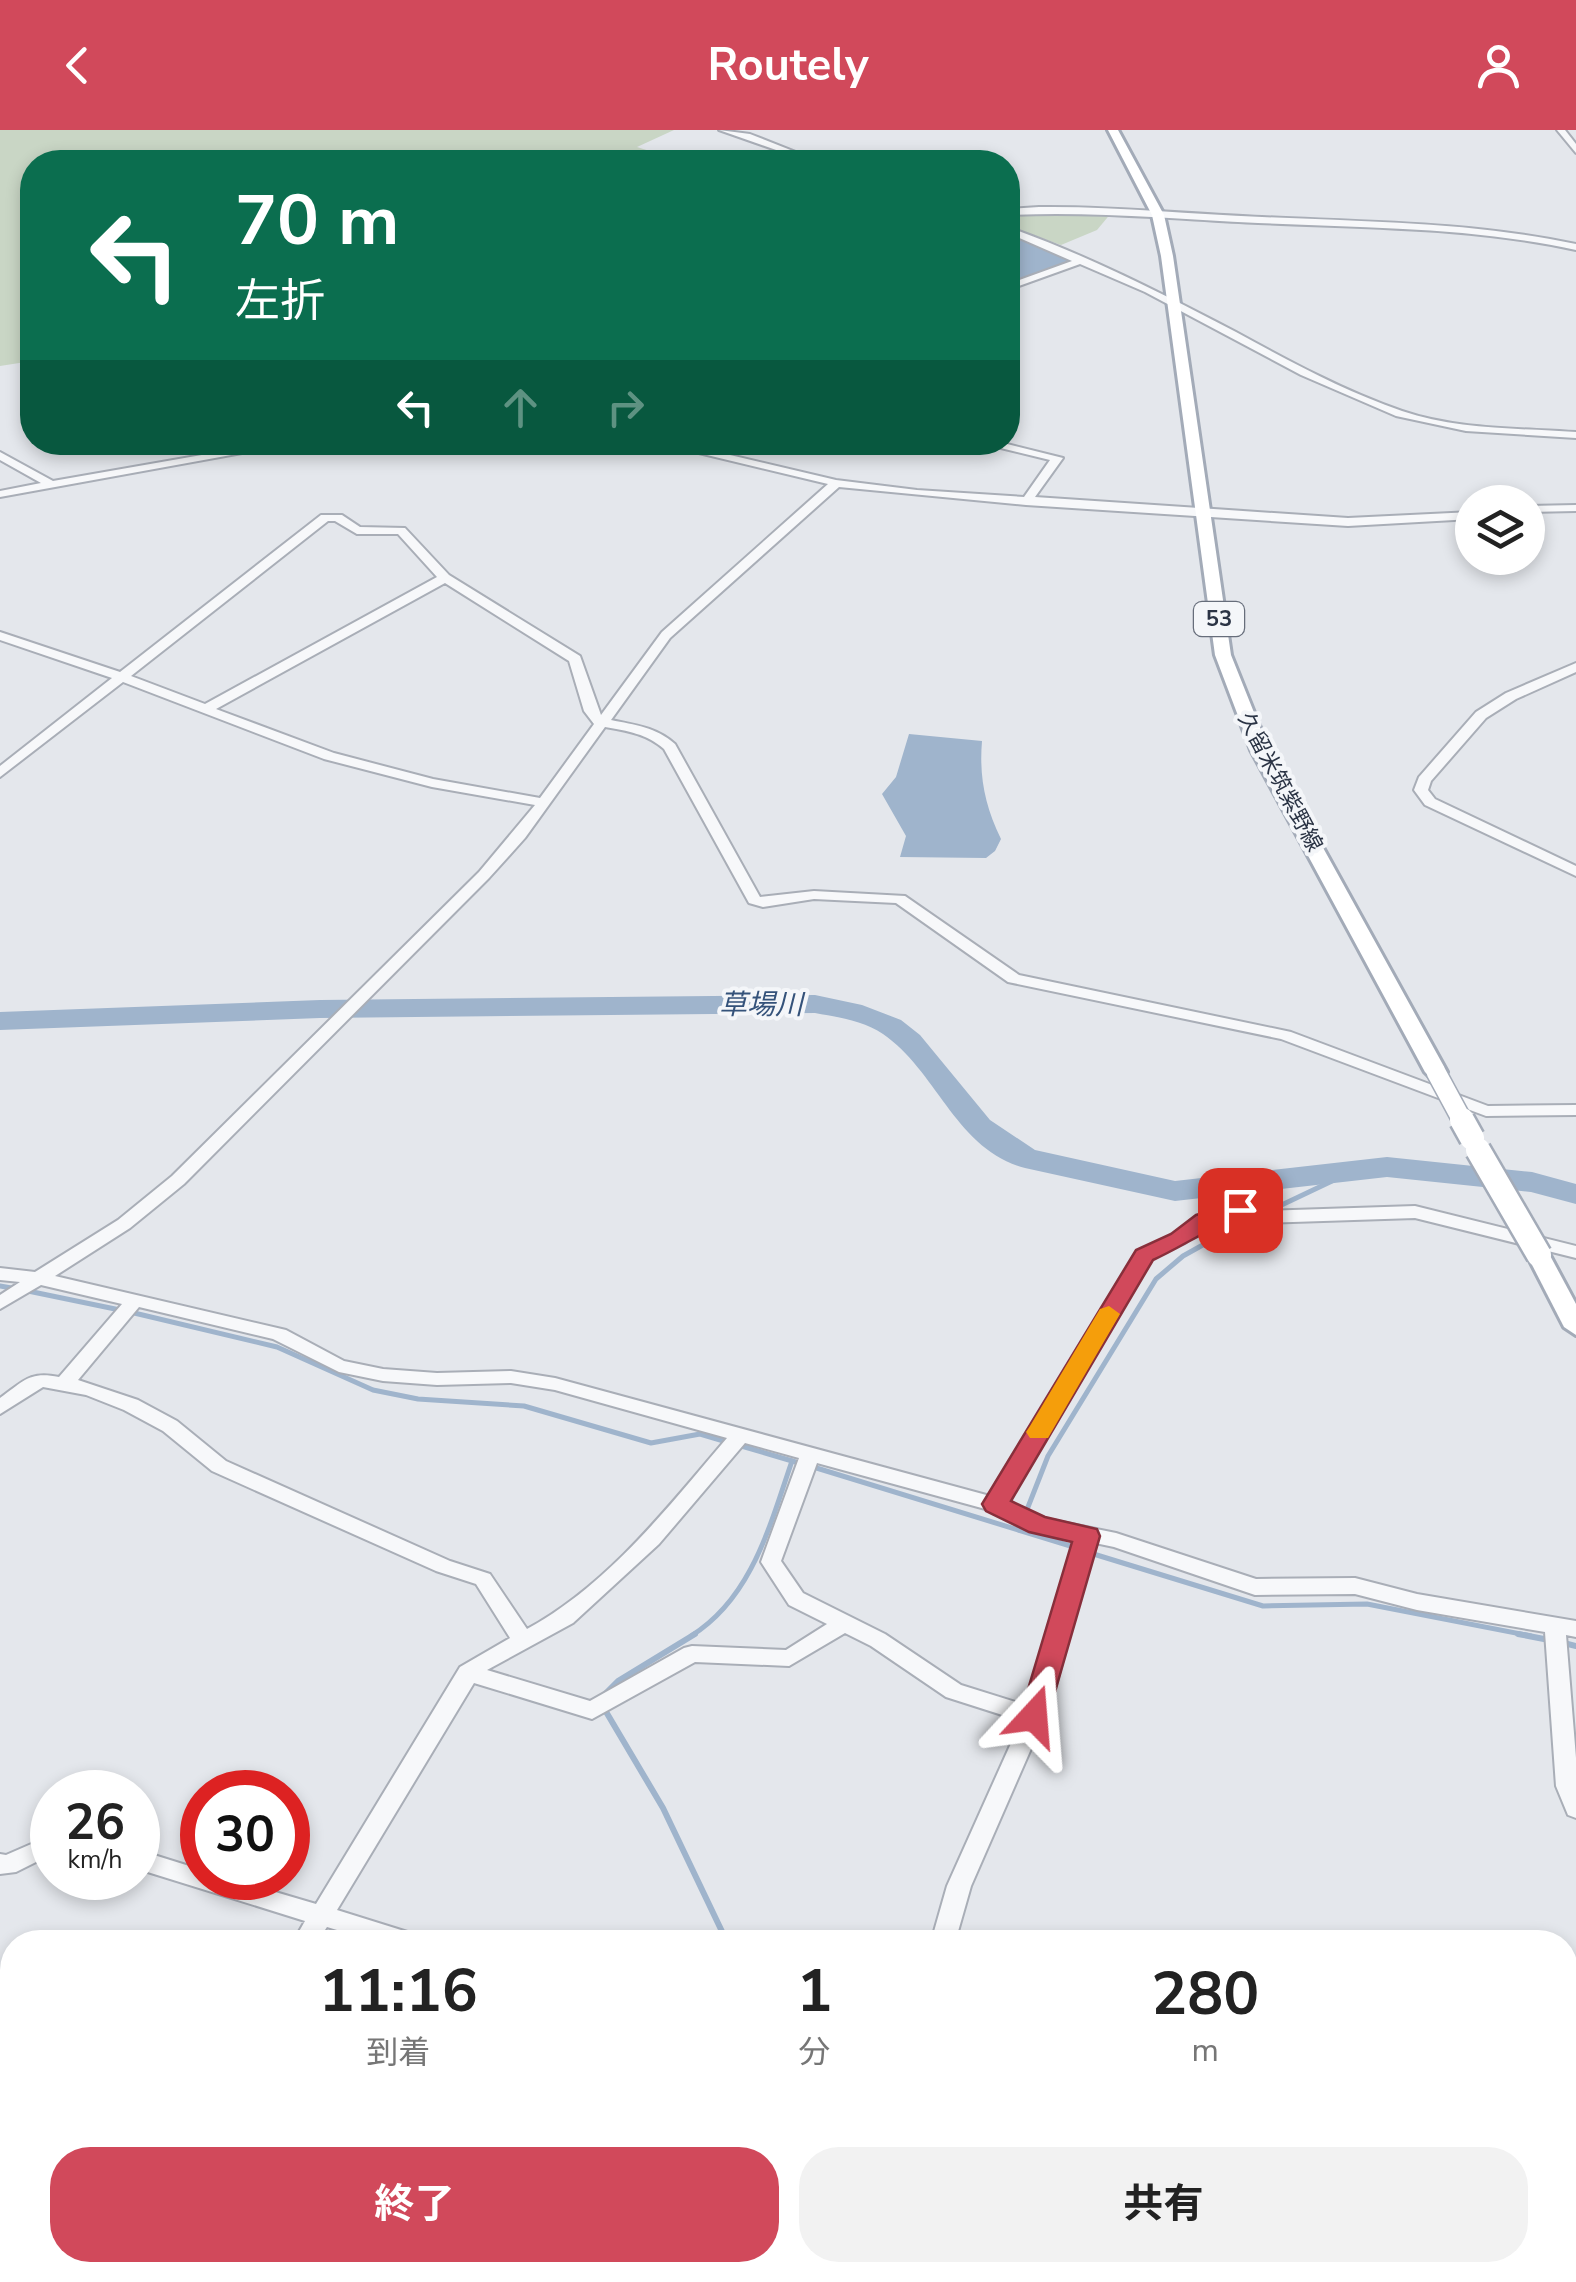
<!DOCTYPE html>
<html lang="ja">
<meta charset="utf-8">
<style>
:root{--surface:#fff;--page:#f2f2f2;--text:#222;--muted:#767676;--accent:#d1495b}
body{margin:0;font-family:"Nunito Sans","Noto Sans JP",sans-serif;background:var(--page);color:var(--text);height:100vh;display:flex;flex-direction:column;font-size:38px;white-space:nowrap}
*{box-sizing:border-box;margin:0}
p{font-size:32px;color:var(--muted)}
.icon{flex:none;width:55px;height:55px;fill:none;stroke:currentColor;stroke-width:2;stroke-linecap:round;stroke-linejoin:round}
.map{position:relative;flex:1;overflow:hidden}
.sheet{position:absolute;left:0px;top:1800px;width:1578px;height:352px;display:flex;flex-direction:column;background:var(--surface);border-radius:40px 40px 0 0;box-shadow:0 5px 15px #0003}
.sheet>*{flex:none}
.hud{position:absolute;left:20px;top:20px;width:1000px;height:305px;border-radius:40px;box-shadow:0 5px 15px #0003;background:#0b6e4f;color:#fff;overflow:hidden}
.controls{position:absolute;left:1455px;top:355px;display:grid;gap:20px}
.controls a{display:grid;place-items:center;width:90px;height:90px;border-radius:50%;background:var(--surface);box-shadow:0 5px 15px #0003;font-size:50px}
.speed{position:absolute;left:30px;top:1640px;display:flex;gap:20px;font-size:50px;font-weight:700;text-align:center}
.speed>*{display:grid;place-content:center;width:130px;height:130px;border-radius:50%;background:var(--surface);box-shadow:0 5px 15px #0003;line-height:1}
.speed small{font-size:25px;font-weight:400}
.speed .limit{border:15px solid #d22;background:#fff;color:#111}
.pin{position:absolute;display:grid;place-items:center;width:85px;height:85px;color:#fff;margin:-42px;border-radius:20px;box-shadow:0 5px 15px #0006}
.me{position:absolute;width:110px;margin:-55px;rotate:19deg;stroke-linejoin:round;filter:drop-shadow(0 0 8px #0008)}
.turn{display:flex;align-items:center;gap:35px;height:210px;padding:0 50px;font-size:45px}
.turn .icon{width:130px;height:130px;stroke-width:2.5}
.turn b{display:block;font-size:70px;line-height:85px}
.lanes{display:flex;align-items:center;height:95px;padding:0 50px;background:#0003;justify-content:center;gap:50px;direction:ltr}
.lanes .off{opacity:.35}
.eta{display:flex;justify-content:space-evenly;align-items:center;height:170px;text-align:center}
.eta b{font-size:60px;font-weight:700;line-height:70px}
.action{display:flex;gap:20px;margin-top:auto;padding:20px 50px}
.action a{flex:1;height:115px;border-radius:40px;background:var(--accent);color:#fff;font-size:40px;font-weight:700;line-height:115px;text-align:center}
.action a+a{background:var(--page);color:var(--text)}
header{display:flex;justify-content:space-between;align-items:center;height:130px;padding:0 50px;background:var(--accent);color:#fff;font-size:45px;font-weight:700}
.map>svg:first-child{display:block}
.green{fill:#c9d6c5}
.water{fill:#9fb4cc}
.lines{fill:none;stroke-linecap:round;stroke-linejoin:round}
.stream-far1{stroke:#9fb4cc;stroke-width:5}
.stream{stroke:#9fb4cc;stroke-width:6}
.river{fill:#9fb4cc;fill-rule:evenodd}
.minor-casing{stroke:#a9aeb7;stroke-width:4}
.major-casing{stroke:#a3abb8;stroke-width:6}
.minor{fill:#f7f8fa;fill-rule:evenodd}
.major{fill:#fff;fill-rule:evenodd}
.major-bridge-far1-casing{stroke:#a3abb8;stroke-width:22;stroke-linecap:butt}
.major-bridge-casing{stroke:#a3abb8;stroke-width:29;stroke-linecap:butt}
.major-bridge-far1{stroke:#fff;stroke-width:19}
.major-bridge{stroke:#fff;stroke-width:24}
.route{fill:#d1495b;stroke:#882f3b;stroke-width:2.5}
.slow{fill:#f59e0b}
.labels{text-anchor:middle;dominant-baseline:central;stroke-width:8;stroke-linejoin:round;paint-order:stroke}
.shield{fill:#f4f6f9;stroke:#676e7b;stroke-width:2.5}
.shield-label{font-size:22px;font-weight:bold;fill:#2b3445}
.far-street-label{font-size:22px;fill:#2b3445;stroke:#f4f6f9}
.water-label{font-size:28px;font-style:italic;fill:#34527a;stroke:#f4f6f9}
</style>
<header><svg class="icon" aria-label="back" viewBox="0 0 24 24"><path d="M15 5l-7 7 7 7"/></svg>Routely<svg class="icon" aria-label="person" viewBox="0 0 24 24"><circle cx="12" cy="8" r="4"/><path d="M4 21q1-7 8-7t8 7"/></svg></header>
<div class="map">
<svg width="1576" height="2152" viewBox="0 0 1576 2152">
<rect width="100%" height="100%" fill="#e4e7ec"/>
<g class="green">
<polygon points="0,0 674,0 637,17 678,30 32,32 32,231 0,236"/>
<polygon points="1112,82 1097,100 1061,115 1008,96 1008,86"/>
</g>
<g class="water">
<polygon points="1008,105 1072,131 1008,153"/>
<path d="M909 604 982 611C979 647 985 676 1001 709L995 721 986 728 900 727 906 706 882 664 896 647Z"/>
</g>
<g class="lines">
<g class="stream-far1">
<polyline points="0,1156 17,1159"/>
<polyline points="28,1161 120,1180"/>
<polyline points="130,1182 277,1217 373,1260 418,1269 524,1276 651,1313 700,1304 727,1312"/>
<polyline points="738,1315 799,1333"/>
<polyline points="810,1336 1077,1418"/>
<polyline points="1019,1400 1048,1326 1156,1149 1183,1126 1235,1097 1351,1042"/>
<polyline points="1087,1422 1263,1476 1367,1474 1531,1506"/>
<path d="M691 1506C752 1468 770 1395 792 1331"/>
</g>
<g class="stream">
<polyline points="1518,1504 1549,1510"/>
<polyline points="1560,1512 1576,1516"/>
<polyline points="599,1570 618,1551 695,1504"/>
<polyline points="605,1580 663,1678 727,1812"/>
<polyline points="622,2152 627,2140"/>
</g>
<path class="river" d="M815 865 862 875 901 890 920 905 990 990 1035 1020 1175 1051 1387 1027 1532 1042 1576 1054V1074L1531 1062 1387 1047 1175 1071 1025 1038C956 1020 937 941 883 904 864 891 837 887 815 883L320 888 0 900V882L320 870Z"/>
<g class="minor-casing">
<g id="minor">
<polygon points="719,0 750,4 821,32 810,32"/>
<polygon points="1557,0 1565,0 1576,14 1576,23"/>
<path d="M1039 77C1114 76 1188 84 1262 87 1368 92 1472 92 1576 114V120C1471 97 1365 98 1258 93 1174 89 1092 81 1008 85V79Z"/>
<path d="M1008 97C1087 125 1161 163 1236 202 1289 231 1344 261 1402 281 1457 300 1519 298 1576 302V308L1466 301 1396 286 1301 245 1145 162 1080 134 1008 160V154L1072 131 1008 103Z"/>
<polygon points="276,312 303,312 0,367 0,361 41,353 0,330 0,322 53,351"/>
<path d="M653 312H675L836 350 917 360 1024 367 1050 330 976 312H999L1063 328 1035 367 1348 388 1472 382V389L1348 396 1026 375 839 357 670 508 611 590C635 595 656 597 675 614L760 767 814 761 905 766 1019 845 1291 902 1488 976 1576 975V985L1486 986 1281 909 1008 852 896 773 814 769 763 777 749 773 664 619C647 604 628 601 605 597L525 708 489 748 184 1054 130 1098 55 1146 286 1200 344 1231 383 1239 437 1243 511 1241 555 1248 990 1366 1138 1121 1173 1105 1198 1086 1240 1074 1266 1081 1415 1076 1576 1116V1128L1415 1088 1266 1093 1240 1086 1210 1094 1185 1113 1151 1129 1007 1372 1042 1388 1116 1403 1256 1449 1355 1448 1417 1464 1576 1491V1507L1566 1505 1576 1628V1688L1568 1685 1556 1656 1545 1502 1417 1480 1355 1464 1255 1465 1114 1417 1095 1413 1051 1573 971 1756 955 1812H931L947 1756 1021 1591 946 1567 871 1516 845 1503 789 1536 695 1532 592 1589 474 1553 337 1780 417 1805 421 1812H377L327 1797 317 1812H293L305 1791 138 1739V1720L202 1740V1748H228L316 1774 460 1537 510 1508 476 1454 436 1441 212 1341 163 1301 124 1280 86 1265 43 1257 0 1284V1268C24 1251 29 1241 59 1247L122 1174 41 1155 0 1179V1165L20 1152 0 1150V1138L35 1142 118 1090 172 1046 479 742 535 675 432 657 324 629 123 552 0 647V636L112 548 0 510V502L120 542 321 385H342L360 397 405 398 449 445 580 526 601 585 662 502 828 354ZM328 391H335L357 404H398L437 447 205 574 131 546ZM445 453 569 531 584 581 594 594 540 668 433 649 334 623 216 579ZM139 1177 273 1209 339 1242 383 1251 437 1255 511 1253 555 1260 727 1308C668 1377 608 1455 527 1499L490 1444 450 1431 226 1331 177 1291 138 1270 78 1250ZM745 1313 799 1328 761 1432 789 1475 827 1494 786 1520 692 1516 684 1518 590 1571 487 1540 573 1493 659 1414ZM817 1333 989 1380 1038 1402 1076 1410 1028 1576 961 1555 885 1504 803 1463 781 1431Z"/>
<polygon points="1576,375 1576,381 1528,382 1528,376"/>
<polygon points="1576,533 1576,542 1516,569 1486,588 1431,651 1428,660 1435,669 1576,736 1576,746 1425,675 1414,660 1419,647 1476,582 1506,563"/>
<polygon points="52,1705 52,1724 16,1742 0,1744 0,1724 6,1725"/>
<polygon points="1565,2115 1576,2119 1576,2145 1564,2140"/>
<polygon points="99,2140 127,2140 122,2152 94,2152"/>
<polygon points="840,2140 866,2140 862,2152 836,2152"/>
</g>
</g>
<g class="major-casing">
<g id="major">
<polygon points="1108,0 1118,0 1164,85 1173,126 1231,525 1269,620 1447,942 1443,946 1429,946 1425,942 1251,620 1215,525 1161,126 1152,85"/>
<polygon points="1539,1118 1547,1120 1576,1174 1576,1205 1564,1197 1527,1125"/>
</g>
</g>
<use href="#minor" class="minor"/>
<use href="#major" class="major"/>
<g class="major-bridge-far1-casing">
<polyline id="major-bridge-far1" points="1436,942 1463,992"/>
</g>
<g class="major-bridge-casing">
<g id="major-bridge">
<polyline points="1462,990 1472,1008"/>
<polyline points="1478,1020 1539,1125"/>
</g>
</g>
<use href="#major-bridge-far1" class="major-bridge-far1"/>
<use href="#major-bridge" class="major-bridge"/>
</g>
<path class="route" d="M1240 1073 1252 1080 1248 1085C1210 1096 1188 1114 1153 1130L1011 1371 1045 1387 1097 1399 1100 1406 1048 1586 1044 1593 1034 1597 1024 1593 1020 1586 1072 1412 1029 1402 986 1381 982 1374 1136 1120 1171 1104 1196 1085Z"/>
<polygon class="slow" points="1109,1176 1120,1184 1048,1308 1030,1308 1026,1302 1030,1296 1100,1179"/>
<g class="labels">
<rect class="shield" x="1194" y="472" width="50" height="34" rx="8"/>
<g class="shield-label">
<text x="1219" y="489">53</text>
</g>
<g class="far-street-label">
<text transform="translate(1280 652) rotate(62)">久留米筑紫野線</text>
</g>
<g class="water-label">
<text x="761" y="875">草場川</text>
</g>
</g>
</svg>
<div class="controls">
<a><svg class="icon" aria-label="layers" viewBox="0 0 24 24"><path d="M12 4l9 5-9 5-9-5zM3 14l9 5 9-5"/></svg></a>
</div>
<div class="speed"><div>26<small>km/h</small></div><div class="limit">30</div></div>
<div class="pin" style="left:1240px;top:1080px;background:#d93025"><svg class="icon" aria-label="arrive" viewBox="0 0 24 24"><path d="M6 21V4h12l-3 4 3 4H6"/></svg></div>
<svg class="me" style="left:1034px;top:1586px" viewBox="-20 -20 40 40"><path d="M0-17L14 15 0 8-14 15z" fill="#d1495b" stroke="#fff" stroke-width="4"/></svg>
<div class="hud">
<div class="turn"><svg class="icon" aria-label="left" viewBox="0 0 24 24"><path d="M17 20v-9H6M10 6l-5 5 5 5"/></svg><div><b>70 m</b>左折</div></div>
<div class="lanes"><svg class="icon" aria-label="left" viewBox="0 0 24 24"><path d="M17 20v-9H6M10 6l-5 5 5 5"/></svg><svg class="icon off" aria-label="ahead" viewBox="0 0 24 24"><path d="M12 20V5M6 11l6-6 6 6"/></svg><svg class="icon off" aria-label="right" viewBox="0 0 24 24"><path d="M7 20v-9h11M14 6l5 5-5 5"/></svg></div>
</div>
<section class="sheet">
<div class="eta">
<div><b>11:16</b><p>到着</p></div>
<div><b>1</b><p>分</p></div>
<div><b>280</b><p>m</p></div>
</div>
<div class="action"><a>終了</a><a>共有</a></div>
</section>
</div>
